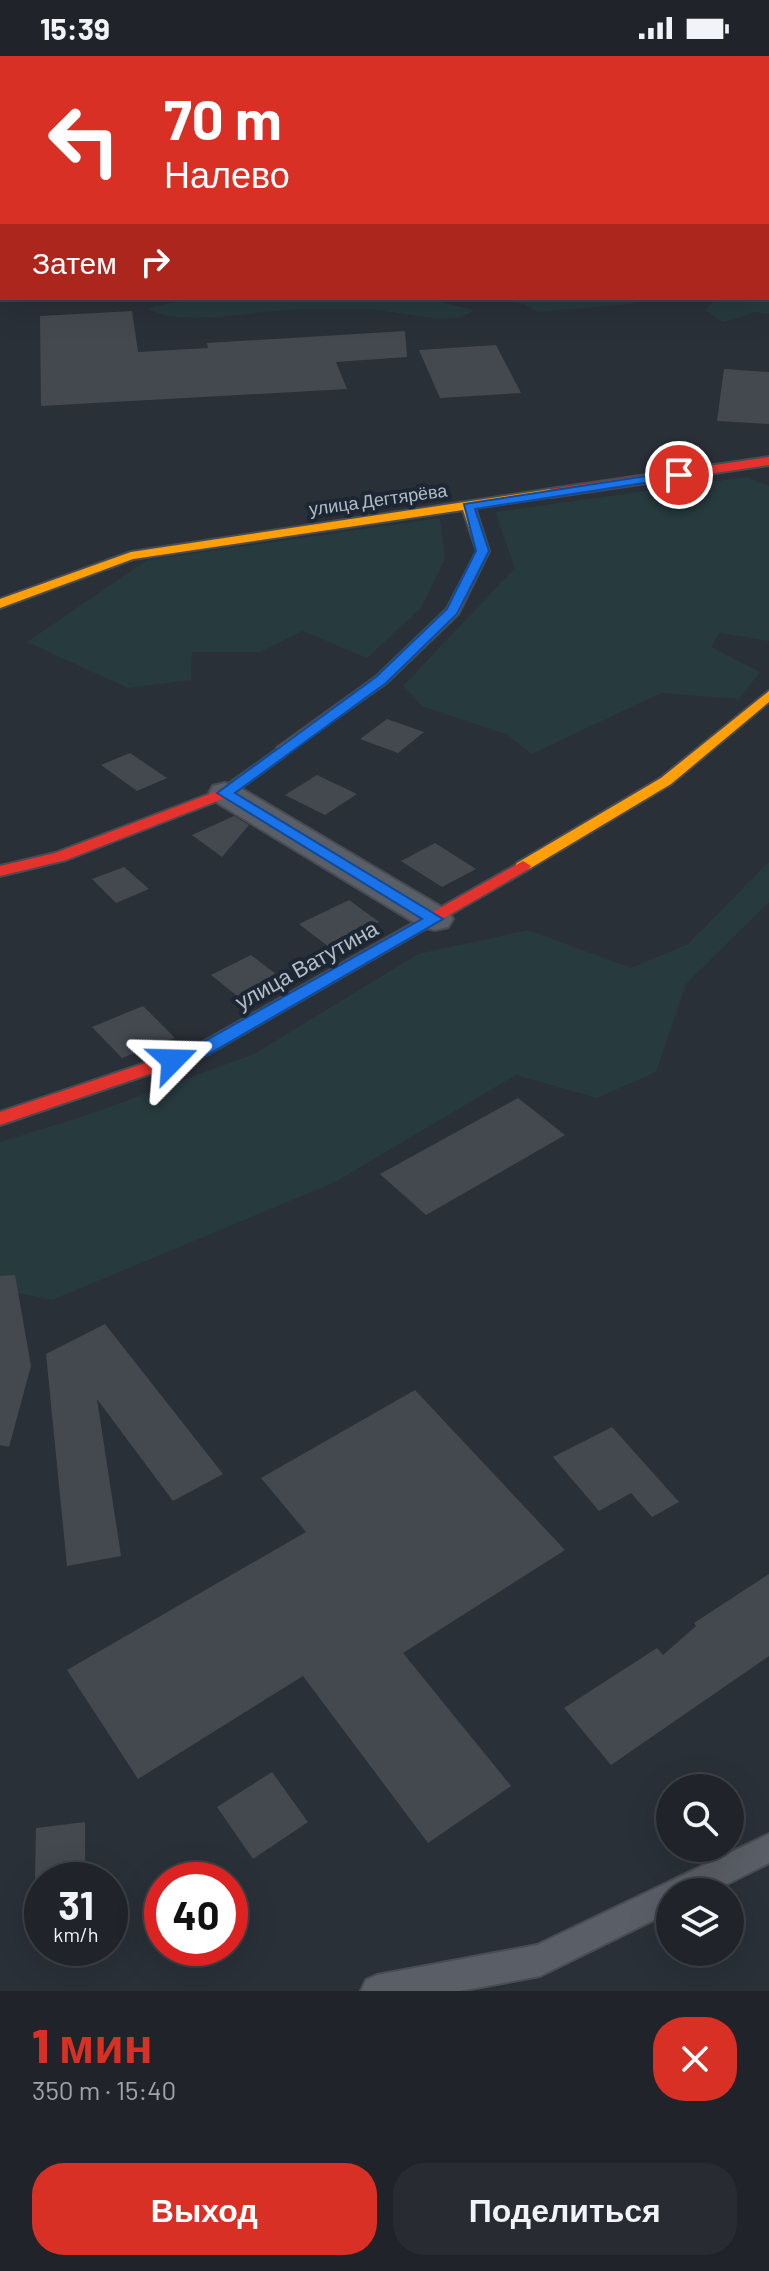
<!DOCTYPE html>
<html lang="ru">
<meta charset="utf-8">
<style>
:root{--surface:#20242a;--page:#282c32;--text:#f1f3f6;--muted:#a2a4a8;--line:#3d4147;--accent:#d93025}
body{margin:0;font-family:Barlow,sans-serif;background:var(--page);color:var(--text);height:100vh;display:flex;flex-direction:column;font-size:30px;white-space:nowrap}
*{box-sizing:border-box;margin:0}
p{font-size:26px;color:var(--muted)}
.icon{flex:none;width:44px;height:44px;fill:none;stroke:currentColor;stroke-width:2;stroke-linecap:round;stroke-linejoin:round}
.map{position:relative;height:1935px;overflow:hidden}
.drawer{display:flex;flex-direction:column;background:var(--surface);flex:1}
.drawer>*{flex:none}
.top-card{position:absolute;left:0px;top:0px;width:770px;height:244px;box-shadow:0 8px 32px #0002,0 0 0 2px var(--line);background:#d93025;color:#fff;overflow:hidden}
.tools{position:absolute;left:656px;top:1718px;display:grid;gap:16px}
.tools a{display:grid;place-items:center;width:88px;height:88px;border-radius:50%;background:var(--surface);box-shadow:0 8px 32px #0002,0 0 0 2px var(--line);font-size:40px}
.speed{position:absolute;left:24px;top:1806px;display:flex;gap:16px;font-size:40px;font-weight:700;text-align:center}
.speed>*{display:grid;place-content:center;width:104px;height:104px;border-radius:50%;background:var(--surface);box-shadow:0 8px 32px #0002,0 0 0 2px var(--line);line-height:1}
.speed small{font-size:20px;font-weight:400}
.speed .limit{border:12px solid #d22;background:#fff;color:#111}
.pin{position:absolute;display:grid;place-items:center;width:68px;height:68px;color:#fff;margin:-34px;border:4px solid #fff;border-radius:50%;box-shadow:0 2px 8px #0007}
.me{position:absolute;width:88px;margin:-44px;rotate:68deg;stroke-linejoin:round;filter:drop-shadow(0 0 6px #0008)}
.turn{display:flex;align-items:center;gap:28px;height:168px;padding:0 32px;font-size:36px}
.turn .icon{width:104px;height:104px;stroke-width:2.5}
.turn b{display:block;font-size:56px;line-height:68px}
.then{display:flex;align-items:center;height:76px;padding:0 32px;background:#0003;gap:16px;font-size:30px}
.round{display:grid;place-items:center;flex:none;width:84px;height:84px;border-radius:32px;background:var(--page)}
.headline{display:flex;align-items:center;justify-content:space-between;height:136px;padding:0 32px}
h1{font-size:48px;font-weight:800;line-height:60px;color:var(--accent)}
.action{display:flex;gap:16px;margin-top:auto;padding:16px 32px}
.action a{flex:1;height:92px;border-radius:32px;background:var(--accent);color:#fff;font-size:32px;font-weight:800;line-height:92px;text-align:center}
.action a+a{background:var(--page);color:var(--text)}
.status{display:flex;justify-content:space-between;align-items:center;height:56px;padding:0 40px;background:var(--surface);direction:ltr}
.status svg{height:22px;fill:currentColor}
.map>svg:first-child{display:block}
.green{fill:#273a3e}
.building{fill:#444950}
.lines{fill:none;stroke-linecap:round;stroke-linejoin:round}
.lane-casing{stroke:#484c53;stroke-width:4}
.street-casing{stroke:#484c53;stroke-width:4}
.fast-casing{stroke:#484c53;stroke-width:4}
.slow-casing{stroke:#484c53;stroke-width:4}
.jam-casing{stroke:#484c53;stroke-width:4}
.lane{fill:#5a5e66;fill-rule:evenodd}
.street{fill:#5a5e66;fill-rule:evenodd}
.fast{fill:#30b455;fill-rule:evenodd}
.slow{fill:#ff9f0a;fill-rule:evenodd}
.jam{fill:#e5322d;fill-rule:evenodd}
.route{fill:#1a73e8;stroke:#114b97;stroke-width:2}
.labels{text-anchor:middle;dominant-baseline:central;stroke-width:8;stroke-linejoin:round;paint-order:stroke}
.far-street-label{font-size:18px;fill:#b4bcc9;stroke:#1d2633}
.street-label{font-size:22px;fill:#b4bcc9;stroke:#1d2633}
</style>
<div class="status"><b>15:39</b><svg viewBox="0 0 49 12"><path d="M0 12V9h3v3zM5 12V6h3v6zM10 12V3h3v9zM15 12V0h3v12zM26 1h20v11H26zM47 4h2v5h-2z"/></svg></div>
<div class="map">
<svg width="769" height="1935" viewBox="0 0 769 1935">
<rect width="100%" height="100%" fill="#2a3038"/>
<g class="green">
<polygon points="769,236 769,258 756,256 723,266 705,254 718,242 768,242"/>
<path d="M275 242H423L474 254C452 273 393 253 366 253 336 253 305 253 275 255 239 257 179 270 148 253 188 238 234 250 275 242Z"/>
<polygon points="484,242 650,242 630,248 538,256 524,248"/>
<polygon points="747,421 769,430 769,585 719,577 711,591 760,616 739,643 661,637 532,698 506,678 422,650 403,630 515,512 495,456"/>
<polygon points="440,462 445,503 422,551 367,602 303,575 259,596 192,596 191,624 128,632 27,586 147,504"/>
<polygon points="769,806 769,846 686,928 656,1016 597,1042 516,1019 335,1126 52,1244 0,1233 0,1086 90,1058 254,998 418,898 528,874 631,912 688,888"/>
</g>
<g class="building">
<polygon points="132,255 138,296 208,292 207,287 405,275 407,301 336,306 347,333 41,350 40,260"/>
<polygon points="496,289 521,337 440,342 419,294"/>
<polygon points="724,313 769,316 769,368 717,365"/>
<polygon points="387,663 424,676 398,697 360,683"/>
<polygon points="130,697 167,722 137,735 101,709"/>
<polygon points="317,719 357,738 325,759 285,739"/>
<polygon points="234,760 249,769 222,801 192,779"/>
<polygon points="435,787 476,813 442,831 401,805"/>
<polygon points="124,811 149,833 116,847 92,823"/>
<polygon points="349,844 379,866 329,891 299,868"/>
<polygon points="251,899 281,922 241,943 211,919"/>
<polygon points="143,950 175,982 122,1002 92,971"/>
<polygon points="518,1042 565,1079 426,1159 380,1118"/>
<polygon points="15,1219 31,1310 9,1391 0,1389 0,1220"/>
<polygon points="105,1268 223,1418 173,1445 97,1343 121,1500 67,1510 46,1298"/>
<polygon points="415,1334 565,1494 403,1597 511,1730 428,1787 303,1620 138,1723 67,1614 306,1476 261,1422"/>
<polygon points="612,1371 679,1446 652,1461 631,1437 599,1455 553,1401"/>
<polygon points="769,1518 769,1600 611,1709 564,1652 657,1592 663,1599 696,1570 694,1567"/>
<polygon points="272,1716 308,1766 253,1803 217,1751"/>
<polygon points="85,1766 85,1824 35,1824 36,1772"/>
</g>
<g class="lines">
<g class="lane-casing">
<g id="lane">
<rect x="0" y="66" width="2" height="6"/>
<polygon points="769,1778 769,1807 711,1836 670,1836 670,1856 540,1920 460,1935 361,1935 366,1924 377,1919 537,1889"/>
</g>
</g>
<g class="street-casing">
<g id="street">
<polygon points="0,0 18,0 20,2 2,4"/>
<rect x="768" y="168" width="1" height="12"/>
<polygon points="225,727 237,730 448,855 453,863 448,871 435,874 422,871 213,744 209,737 213,730"/>
</g>
</g>
<g class="fast-casing">
<g id="fast">
<rect x="768" y="217" width="1" height="6"/>
<rect x="0" y="231" width="2" height="6"/>
</g>
</g>
<g class="slow-casing">
<g id="slow">
<polygon points="551,433 555,434 555,440 475,452 489,495 458,558 386,627 282,700 277,698 277,692 376,621 447,553 477,495 463,454 133,503 0,552 0,543 131,496"/>
<polygon points="769,635 769,646 671,728 529,813 517,813 515,810 517,807 661,722"/>
</g>
</g>
<g class="jam-casing">
<g id="jam">
<polygon points="769,401 769,409 551,441 545,437 551,433"/>
<polygon points="282,690 287,692 287,698 230,740 66,804 0,820 0,810 55,797 220,734"/>
<polygon points="523,805 531,810 529,813 208,998 0,1069 0,1056 196,990"/>
</g>
</g>
<use href="#lane" class="lane"/>
<use href="#street" class="street"/>
<use href="#fast" class="fast"/>
<use href="#slow" class="slow"/>
<use href="#jam" class="jam"/>
</g>
<polygon class="route" points="679,415 685,419 683,421 475,453 489,495 457,558 386,627 235,737 443,863 209,998 173,1011 166,1009 166,1000 196,990 422,863 217,737 376,621 447,553 476,495 464,448"/>
<g class="labels">
<g class="far-street-label">
<text transform="translate(378 443) rotate(-8)">улица Дегтярёва</text>
</g>
<g class="street-label">
<text transform="translate(306 908) rotate(-29)">улица Ватутина</text>
</g>
</g>
</svg>
<div class="tools">
<a><svg class="icon" aria-label="search" viewBox="0 0 24 24"><circle cx="10" cy="10" r="6"/><path d="M15 15l6 6"/></svg></a>
<a><svg class="icon" aria-label="layers" viewBox="0 0 24 24"><path d="M12 4l9 5-9 5-9-5zM3 14l9 5 9-5"/></svg></a>
</div>
<div class="speed"><div>31<small>km/h</small></div><div class="limit">40</div></div>
<div class="pin" style="left:679px;top:419px;background:#d93025"><svg class="icon" aria-label="arrive" viewBox="0 0 24 24"><path d="M6 21V4h12l-3 4 3 4H6"/></svg></div>
<svg class="me" style="left:173px;top:1004px" viewBox="-20 -20 40 40"><path d="M0-17L14 15 0 8-14 15z" fill="#1a73e8" stroke="#fff" stroke-width="4"/></svg>
<div class="top-card">
<div class="turn"><svg class="icon" aria-label="left" viewBox="0 0 24 24"><path d="M17 20v-9H6M10 6l-5 5 5 5"/></svg><div><b>70 m</b>Налево</div></div>
<div class="then">Затем<svg class="icon" aria-label="right" viewBox="0 0 24 24"><path d="M7 20v-9h11M14 6l5 5-5 5"/></svg></div>
</div>
</div>
<section class="drawer">
<div class="headline"><div><h1>1 мин</h1><p>350 m · 15:40</p></div><a class="round" style="background:#d93025;color:#fff"><svg class="icon" aria-label="close" viewBox="0 0 24 24"><path d="M6 6l12 12M18 6L6 18"/></svg></a></div>
<div class="action"><a>Выход</a><a>Поделиться</a></div>
</section>
